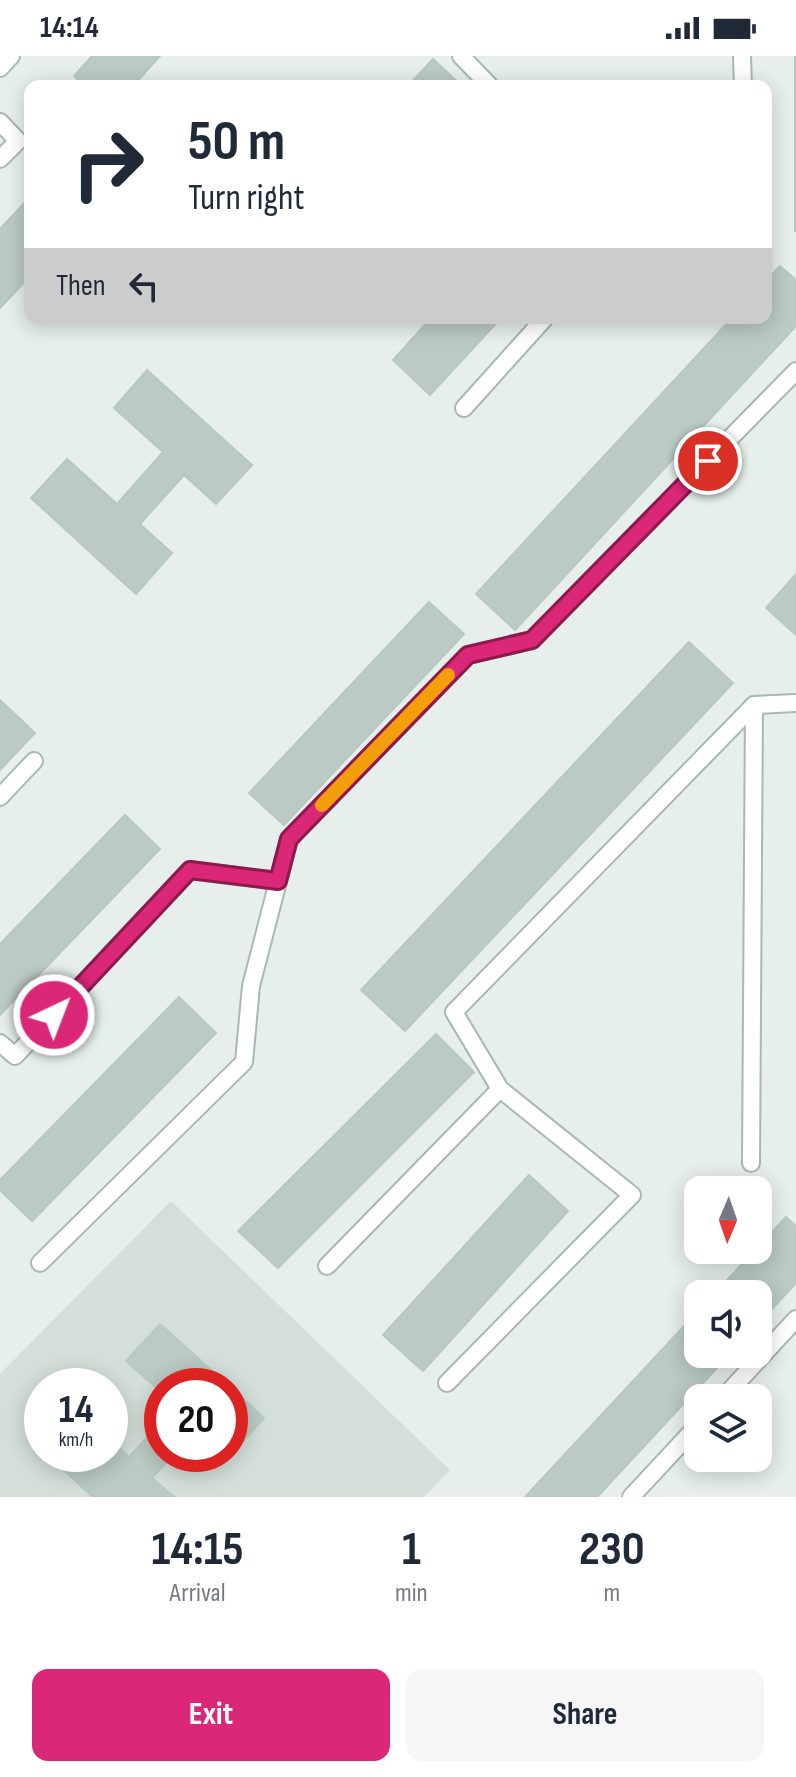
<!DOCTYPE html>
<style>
:root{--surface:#fff;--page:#f6f6f7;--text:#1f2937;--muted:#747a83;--accent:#db2777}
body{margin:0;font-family:"Sofia Sans Condensed",sans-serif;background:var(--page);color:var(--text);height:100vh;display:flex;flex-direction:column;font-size:30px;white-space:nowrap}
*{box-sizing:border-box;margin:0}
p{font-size:26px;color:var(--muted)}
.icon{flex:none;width:44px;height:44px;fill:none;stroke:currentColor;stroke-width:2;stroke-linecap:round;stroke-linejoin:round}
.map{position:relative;height:1441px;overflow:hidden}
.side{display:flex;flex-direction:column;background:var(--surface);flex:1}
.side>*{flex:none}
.guide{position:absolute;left:24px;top:24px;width:748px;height:244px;border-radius:16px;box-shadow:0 4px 20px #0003;background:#fff;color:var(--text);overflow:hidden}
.needle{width:52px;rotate:182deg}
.controls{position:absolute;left:684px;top:1120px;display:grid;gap:16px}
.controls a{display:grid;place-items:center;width:88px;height:88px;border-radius:16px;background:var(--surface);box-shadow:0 4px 20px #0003;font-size:40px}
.speed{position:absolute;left:24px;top:1312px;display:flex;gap:16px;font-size:40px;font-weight:700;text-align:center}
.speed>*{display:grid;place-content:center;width:104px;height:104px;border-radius:50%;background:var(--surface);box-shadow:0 4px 20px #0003;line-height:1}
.speed small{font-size:20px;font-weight:400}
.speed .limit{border:12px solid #d22;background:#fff;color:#111}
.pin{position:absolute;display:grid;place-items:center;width:68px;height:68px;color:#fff;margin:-34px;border:4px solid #fff;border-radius:50%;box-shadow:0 2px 8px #0007}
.me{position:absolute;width:88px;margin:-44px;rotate:43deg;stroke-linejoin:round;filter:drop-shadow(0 0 6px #0008)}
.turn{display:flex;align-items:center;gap:28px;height:168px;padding:0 32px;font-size:36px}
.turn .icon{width:104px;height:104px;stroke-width:2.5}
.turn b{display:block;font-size:56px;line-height:68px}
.then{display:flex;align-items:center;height:76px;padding:0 32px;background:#0003;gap:16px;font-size:30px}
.eta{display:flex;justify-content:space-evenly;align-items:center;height:136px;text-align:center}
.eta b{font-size:48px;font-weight:700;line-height:56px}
.action{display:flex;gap:16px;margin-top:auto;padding:16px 32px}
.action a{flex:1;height:92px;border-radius:16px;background:var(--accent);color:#fff;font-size:32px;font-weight:700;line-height:92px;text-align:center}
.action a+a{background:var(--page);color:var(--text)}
.status{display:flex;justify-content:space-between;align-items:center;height:56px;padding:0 40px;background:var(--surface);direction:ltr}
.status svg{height:22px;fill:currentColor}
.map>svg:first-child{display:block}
.built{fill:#d4dfda;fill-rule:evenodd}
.building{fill:#bbcac4;stroke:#b8c9c2;stroke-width:2}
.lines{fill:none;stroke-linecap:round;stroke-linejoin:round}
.lane-casing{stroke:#a8b8b2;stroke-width:20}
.lane{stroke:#fff;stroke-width:16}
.route-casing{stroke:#8e194d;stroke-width:20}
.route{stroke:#db2777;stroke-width:14}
.slow{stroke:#f59e0b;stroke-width:14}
</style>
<div class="status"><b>14:14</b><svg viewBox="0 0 49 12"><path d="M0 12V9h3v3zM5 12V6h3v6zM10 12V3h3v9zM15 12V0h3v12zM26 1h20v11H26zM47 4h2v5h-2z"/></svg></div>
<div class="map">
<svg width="796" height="1441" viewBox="0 0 796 1441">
<rect width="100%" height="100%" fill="#e6efeb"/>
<path class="built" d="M171 1145 450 1414 424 1441H0V1318ZM42 1330H110V1398H42ZM162 1330H230V1398H162Z"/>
<g class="building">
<polygon points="92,0 160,0 133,30 84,30 74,20"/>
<rect x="795" y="0" width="1" height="175"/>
<polygon points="433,3 462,30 408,30"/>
<polygon points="30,141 30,220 0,252 0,173"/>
<polygon points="780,210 796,224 796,270 515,574 476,538 732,262 766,262 766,225"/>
<polygon points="431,262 501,262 430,339 393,304"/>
<polygon points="147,314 252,409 216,448 184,419 140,468 172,497 136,538 31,442 67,403 117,448 163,396 114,352"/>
<polygon points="796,518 796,579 766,552"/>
<polygon points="429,546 464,578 284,769 249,737"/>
<polygon points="689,586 733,627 405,975 361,934"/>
<polygon points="0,644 35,677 0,714"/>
<polygon points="125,759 160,793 0,959 0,888"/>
<polygon points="179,941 216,977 32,1165 0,1134 0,1124"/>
<polygon points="436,978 474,1016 278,1212 238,1175"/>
<polygon points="529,1119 568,1155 423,1315 383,1279"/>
<polygon points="786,1161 796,1170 796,1227 758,1268 758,1238 714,1238 755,1194 758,1194 758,1191"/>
<polygon points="698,1255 698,1298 730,1298 597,1441 525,1441"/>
<polygon points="160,1268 229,1330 162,1330 162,1337 126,1305"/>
<polygon points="230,1331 264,1362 229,1401 225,1398 230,1398"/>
<polygon points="162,1365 162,1398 174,1398 152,1422 174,1441 93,1441 46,1398 110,1398 110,1384 129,1401"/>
</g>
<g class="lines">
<g class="lane-casing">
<g id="lane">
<polyline points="461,0 490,30"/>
<polyline points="742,0 743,30"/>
<polyline points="0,12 11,0"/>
<polyline points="0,66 18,85 0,103"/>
<polyline points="464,352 545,262"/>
<polyline points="0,741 34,705"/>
<polyline points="0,987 15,1000 190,814 278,825"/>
<polyline points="751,1107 754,649 796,647"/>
<polyline points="40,1207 244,1006 251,930 289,783 468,599 532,584 796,315"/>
<polyline points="327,1210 500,1033"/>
<polyline points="447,1327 632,1139 500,1033 454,956 754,649"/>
<polyline points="723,1342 796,1263"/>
<polyline points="631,1441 698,1369"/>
</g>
</g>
<use href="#lane" class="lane"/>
</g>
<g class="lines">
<g class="route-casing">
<polyline id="route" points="54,959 190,814 278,825 289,783 468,599 532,584 708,405"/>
</g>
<use href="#route" class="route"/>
<polyline class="slow" points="322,749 448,619"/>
</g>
</svg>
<div class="controls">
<a><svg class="needle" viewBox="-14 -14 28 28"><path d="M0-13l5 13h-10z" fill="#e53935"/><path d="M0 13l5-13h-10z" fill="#747a83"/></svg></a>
<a><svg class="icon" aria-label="sound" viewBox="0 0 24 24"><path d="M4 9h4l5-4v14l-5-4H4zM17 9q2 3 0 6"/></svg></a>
<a><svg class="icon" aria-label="layers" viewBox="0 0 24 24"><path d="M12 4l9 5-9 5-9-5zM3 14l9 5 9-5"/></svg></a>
</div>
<div class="speed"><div>14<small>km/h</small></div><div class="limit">20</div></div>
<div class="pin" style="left:708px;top:405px;background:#d93025"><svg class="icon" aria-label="arrive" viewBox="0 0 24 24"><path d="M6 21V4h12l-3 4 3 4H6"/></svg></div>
<svg class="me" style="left:54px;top:959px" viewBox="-20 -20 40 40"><circle r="17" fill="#db2777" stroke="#fff" stroke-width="3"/><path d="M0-11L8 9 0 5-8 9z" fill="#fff"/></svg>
<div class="guide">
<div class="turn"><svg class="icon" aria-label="right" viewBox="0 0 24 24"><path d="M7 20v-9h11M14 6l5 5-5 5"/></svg><div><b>50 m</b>Turn right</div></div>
<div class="then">Then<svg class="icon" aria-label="left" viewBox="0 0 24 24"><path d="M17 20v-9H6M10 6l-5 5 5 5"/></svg></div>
</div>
</div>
<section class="side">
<div class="eta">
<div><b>14:15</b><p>Arrival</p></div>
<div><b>1</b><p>min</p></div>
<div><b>230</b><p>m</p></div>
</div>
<div class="action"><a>Exit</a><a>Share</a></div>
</section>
